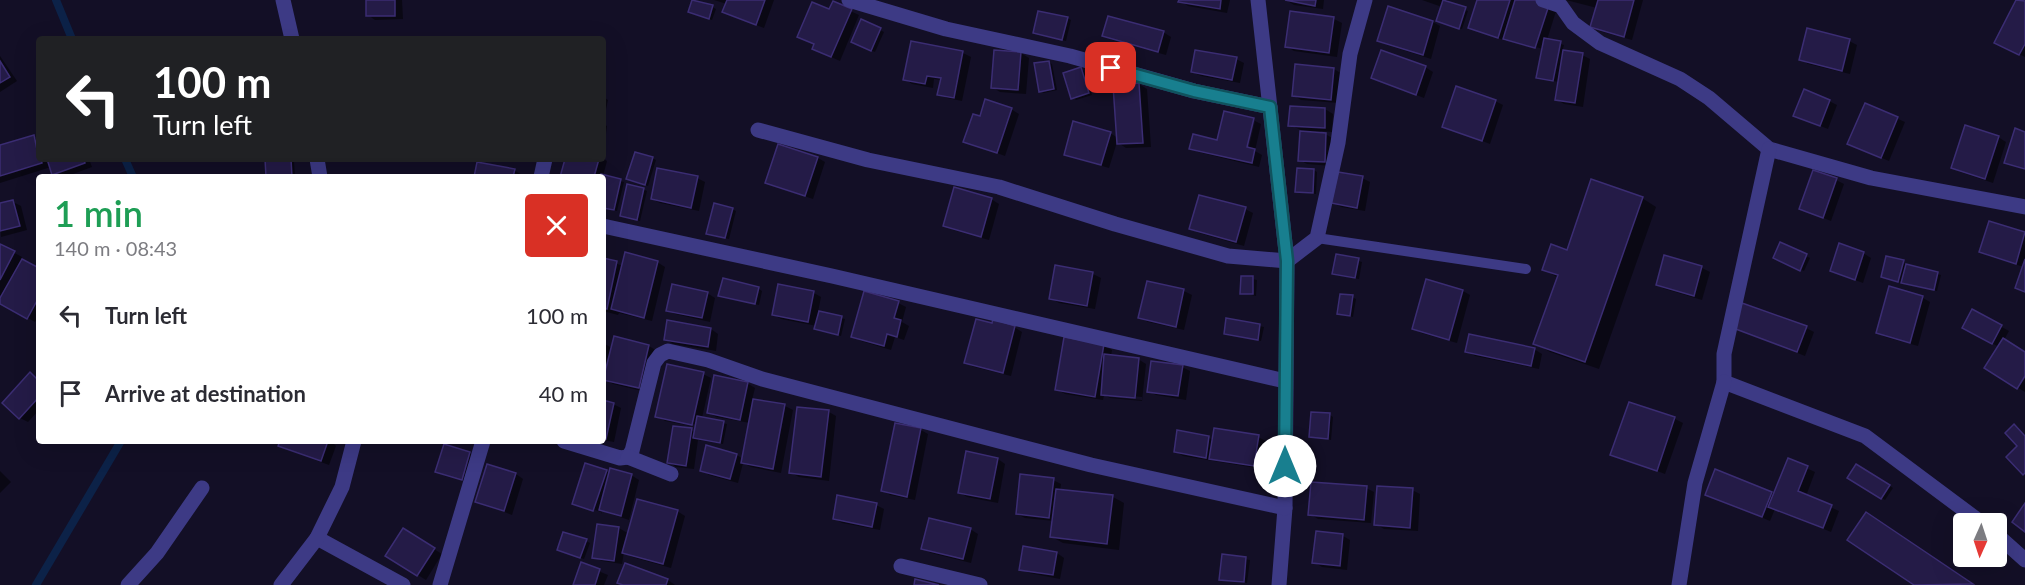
<!DOCTYPE html>
<meta charset="utf-8">
<style>
:root{--surface:#fff;--page:#f2f2f3;--text:#2b2b33;--muted:#7c7c81}
body{margin:0;font-family:Lato,sans-serif;background:var(--page);color:var(--text);height:100vh;display:flex;flex-direction:column;font-size:22px;white-space:nowrap}
*{box-sizing:border-box;margin:0}
p{font-size:20px;color:var(--muted)}
.icon{flex:none;width:33px;height:33px;fill:none;stroke:currentColor;stroke-width:2;stroke-linecap:round;stroke-linejoin:round}
.map{position:relative;flex:1;overflow:hidden}
.side{position:absolute;left:36px;top:174px;width:570px;height:270px;display:flex;flex-direction:column;background:var(--surface);border-radius:6px;box-shadow:0 6px 24px #0002}
.side>*{flex:none}
.guide{position:absolute;left:36px;top:36px;width:570px;height:126px;border-radius:6px;box-shadow:0 6px 24px #0002;background:#202124;color:#fff;overflow:hidden}
.needle{width:39px;rotate:183deg}
.buttons{position:absolute;left:1953px;top:513px;display:grid;gap:12px}
.buttons a{display:grid;place-items:center;width:54px;height:54px;border-radius:6px;background:var(--surface);box-shadow:0 6px 24px #0002;font-size:30px}
.pin{position:absolute;display:grid;place-items:center;width:51px;height:51px;color:#fff;margin:-26px;border-radius:12px;box-shadow:0 3px 9px #0006}
.me{position:absolute;width:66px;margin:-33px;rotate:0deg;stroke-linejoin:round;filter:drop-shadow(0 0 4px #0008)}
.turn{display:flex;align-items:center;gap:21px;height:126px;padding:0 18px;font-size:27px}
.turn .icon{width:78px;height:78px;stroke-width:2.5}
.turn b{display:block;font-size:42px;line-height:51px}
.round{display:grid;place-items:center;flex:none;width:63px;height:63px;border-radius:6px;background:var(--page)}
.headline{display:flex;align-items:center;justify-content:space-between;height:102px;padding:0 18px}
h1{font-size:36px;font-weight:600;line-height:45px;color:#1e9e55}
ul{padding:0;list-style:none}
li{display:flex;align-items:center;gap:18px;height:78px;padding:0 18px}
li div{flex:1}
li b{display:block;font-size:22px}
li em{font-style:normal}
.map>svg:first-child{display:block}
.shadow{fill:#0007;fill-rule:evenodd}
.lines{fill:none;stroke-linecap:round;stroke-linejoin:round}
.stream{stroke:#0c2248;stroke-width:8}
.building{fill:#241b47;stroke:#3b2d73;stroke-width:1.5}
.service{stroke:#3d3a85;stroke-width:10}
.minor{stroke:#3d3a85;stroke-width:15}
.route-casing{stroke:#10535d;stroke-width:15}
.route{stroke:#187f8f;stroke-width:10}
</style>
<div class="map">
<svg width="2025" height="585" viewBox="0 0 2025 585">
<rect width="100%" height="100%" fill="#130f26"/>
<g class="shadow">
<polygon points="367,0 402,0 403,19 375,20 368,15"/>
<polygon points="714,0 774,0 764,28 732,16 724,12 727,4"/>
<polygon points="1180,0 1230,0 1227,13 1188,6"/>
<polygon points="1286,0 1324,0 1323,9 1294,5"/>
<polygon points="1422,0 1448,0 1447,3 1468,11 1462,29 1438,21 1442,7"/>
<polygon points="1479,0 1538,0 1557,8 1547,40 1564,45 1562,52 1582,55 1590,59 1583,107 1564,104 1556,99 1559,82 1542,79 1543,49 1511,40 1511,42 1506,39 1506,41 1470,27"/>
<polygon points="1566,0 1643,0 1632,40 1599,31 1592,26 1597,8"/>
<polygon points="2017,0 2025,2 2025,57 1996,43"/>
<polygon points="833,3 859,15 840,61 822,53"/>
<polygon points="712,7 716,9 712,20 693,14"/>
<polygon points="1067,18 1071,20 1066,41 1035,33"/>
<polygon points="1334,19 1342,23 1337,57 1294,51 1286,46"/>
<polygon points="862,21 884,32 875,52 856,44"/>
<polygon points="1433,22 1440,26 1431,59 1387,45 1379,41"/>
<polygon points="1163,32 1171,37 1166,55 1112,40 1104,35"/>
<polygon points="1849,41 1857,45 1850,74 1808,64 1801,59"/>
<polygon points="912,43 963,53 971,57 962,101 947,98 939,94 942,80 934,79 933,88 912,84 905,79"/>
<polygon points="1021,53 1029,58 1026,94 1000,92 992,87"/>
<polygon points="0,56 17,81 0,92"/>
<polygon points="1236,59 1244,63 1240,83 1201,76 1193,72"/>
<polygon points="1048,62 1052,64 1057,90 1044,93 1040,91"/>
<polygon points="1425,67 1433,72 1424,98 1373,78"/>
<polygon points="1081,69 1084,71 1092,95 1076,100 1073,98"/>
<polygon points="1334,69 1342,74 1339,103 1301,100 1293,95"/>
<polygon points="1139,84 1147,89 1151,147 1126,148 1117,142 1109,168 1074,158 1066,154 1110,133 1118,138"/>
<polygon points="603,97 608,100 604,120 603,120"/>
<polygon points="1495,101 1503,105 1490,144 1444,126"/>
<polygon points="1829,101 1837,105 1828,129 1803,119"/>
<polygon points="1866,105 1905,122 1889,161 1849,144"/>
<polygon points="1291,107 1325,109 1333,114 1332,132 1320,131 1334,139 1332,166 1307,164 1300,160 1301,130 1290,125"/>
<polygon points="1011,109 1019,114 1005,156 965,141 981,118"/>
<polygon points="1255,121 1261,124 1255,151 1262,155 1259,167 1198,152 1191,148 1247,155"/>
<polygon points="603,124 607,126 604,149 603,148"/>
<polygon points="33,137 39,140 39,159 89,159 92,167 65,177 59,177 54,174 51,167 0,183 0,147"/>
<polygon points="1998,137 2006,142 1993,183 1960,172 1953,168"/>
<polygon points="603,158 607,161 603,176 624,182 617,211 603,208 603,177 561,177 566,159"/>
<polygon points="652,158 656,160 648,186 632,181"/>
<polygon points="818,158 825,162 813,199 774,186 766,182"/>
<polygon points="291,159 294,161 295,177 268,177"/>
<polygon points="514,170 522,175 522,177 476,177"/>
<polygon points="1314,170 1317,172 1316,194 1297,191"/>
<polygon points="697,178 705,182 699,211 660,203 652,199"/>
<polygon points="1362,178 1370,182 1365,211 1341,207 1333,202"/>
<polygon points="1836,180 1844,184 1831,221 1801,209"/>
<polygon points="643,189 647,191 640,221 622,215"/>
<polygon points="1642,198 1656,207 1599,369 1550,352 1535,343 1558,278 1544,269"/>
<polygon points="991,199 999,204 989,240 953,230 945,225"/>
<polygon points="13,202 21,206 27,230 1,237 0,205"/>
<polygon points="732,209 736,211 729,239 711,235"/>
<polygon points="1245,209 1253,213 1244,246 1199,233 1191,229"/>
<polygon points="1990,223 2025,233 2025,292 2017,288 2024,267 1989,256 1981,252"/>
<polygon points="1781,244 1810,258 1804,271 1778,259"/>
<polygon points="0,245 22,257 21,259 39,270 39,315 35,322 0,302 3,296 0,295"/>
<polygon points="1863,253 1871,258 1863,283 1831,271"/>
<polygon points="1337,255 1362,262 1359,279 1337,275"/>
<polygon points="1665,257 1702,268 1710,272 1702,300 1665,289 1657,285"/>
<polygon points="603,259 623,266 657,262 665,267 652,321 619,313 618,315 603,311"/>
<polygon points="1903,262 1906,265 1941,275 1937,291 1883,277"/>
<polygon points="1056,267 1093,274 1101,278 1095,309 1059,303 1051,298"/>
<polygon points="1242,277 1257,280 1256,296 1242,293"/>
<polygon points="1149,282 1184,291 1192,295 1184,330 1148,322 1140,318"/>
<polygon points="759,289 762,291 759,305 724,297"/>
<polygon points="1463,291 1470,295 1457,343 1421,333 1414,329"/>
<polygon points="707,293 715,298 710,322 675,314 667,310"/>
<polygon points="814,293 821,297 818,312 845,319 841,336 819,331 816,329 817,326 781,319 773,314"/>
<polygon points="1352,297 1356,299 1353,317 1338,313"/>
<polygon points="1923,298 1930,302 1918,346 1885,337 1877,332"/>
<polygon points="898,303 906,307 902,322 909,326 904,340 895,337 891,350 861,341 853,336"/>
<polygon points="1973,311 2009,331 2004,340 2025,353 2025,392 1986,368 1999,347 1964,328"/>
<polygon points="603,317 606,319 603,332"/>
<polygon points="1228,319 1264,327 1261,341 1225,333"/>
<polygon points="1014,327 1022,332 1011,376 974,367 966,363"/>
<polygon points="1735,328 1806,328 1814,332 1805,356"/>
<polygon points="711,329 718,334 716,351 673,344 665,339"/>
<polygon points="603,343 612,348 649,346 657,351 646,392 613,384 604,379 603,385"/>
<path d="M1104 346 1112 350 1111 356 1138 359 1146 364 1142 401 1110 398 1104 395 1103 400 1065 394 1057 389ZM1109 394 1142 397V400L1109 397Z"/>
<polygon points="1534,349 1542,354 1539,369 1475,356 1467,351"/>
<polygon points="1182,367 1190,371 1186,400 1156,395 1148,391"/>
<polygon points="30,374 39,380 39,410 28,422 20,418"/>
<polygon points="703,374 711,378 702,418 727,424 723,444 698,440 694,469 676,467 669,462 691,430 695,432 696,425 686,420 685,422 692,426 665,421 657,416"/>
<polygon points="747,383 755,388 752,400 785,406 793,410 781,473 751,467 743,463 738,483 709,475 701,470 737,455 743,459 750,423 716,417 708,412"/>
<polygon points="603,402 613,404 621,408 614,442 603,440"/>
<polygon points="1629,403 1675,419 1683,423 1665,474 1612,454"/>
<polygon points="829,412 836,416 829,481 799,477 791,473"/>
<polygon points="1330,415 1333,417 1331,440 1310,436"/>
<polygon points="921,430 928,434 915,500 890,495 882,490"/>
<polygon points="1179,432 1209,438 1214,440 1258,437 1266,441 1262,469 1183,456 1175,451"/>
<polygon points="282,441 331,441 336,446 329,465 288,450 280,445"/>
<polygon points="470,453 477,458 470,483 445,476 437,471"/>
<polygon points="998,459 1005,464 998,503 967,497 959,492"/>
<polygon points="1789,460 1815,472 1806,496 1839,511 1831,532 1775,509 1770,521 1707,494 1772,493 1775,495"/>
<polygon points="1856,466 1893,488 1885,500 1849,478"/>
<polygon points="0,471 11,482 0,493"/>
<polygon points="606,471 610,474 631,475 639,480 629,520 602,511 601,514 601,512 580,505"/>
<polygon points="516,474 523,479 512,515 477,501"/>
<polygon points="1053,480 1061,484 1060,491 1113,497 1124,503 1119,550 1063,543 1052,537 1054,521 1025,518 1017,514"/>
<polygon points="1366,488 1374,492 1371,523 1318,519 1310,514"/>
<polygon points="1412,490 1420,494 1418,531 1384,529 1376,524"/>
<polygon points="876,505 884,509 880,530 842,523 834,518"/>
<polygon points="677,511 685,516 671,568 632,557 624,552 622,564 602,561 594,557 619,528 629,534"/>
<polygon points="1878,520 1974,585 1916,585 1849,540"/>
<polygon points="970,529 978,534 971,563 931,553 923,549"/>
<polygon points="403,530 442,554 426,580 387,556"/>
<polygon points="1343,536 1350,540 1347,570 1322,567 1314,562"/>
<polygon points="586,541 590,543 584,559 562,551"/>
<polygon points="1057,553 1064,558 1060,579 1029,573 1021,569"/>
<polygon points="1223,556 1250,560 1247,583 1221,579"/>
<polygon points="581,564 608,575 604,585 574,585"/>
<polygon points="625,565 668,580 675,585 624,585"/>
</g>
<g class="lines">
<g class="stream">
<polyline points="56,0 72,39"/>
<polyline points="125,159 133,177"/>
<polyline points="36,585 121,441"/>
</g>
</g>
<g class="building">
<rect x="366" y="0" width="29" height="16"/>
<polygon points="692,0 713,5 709,19 688,12"/>
<polygon points="727,0 765,0 756,25 722,12"/>
<polygon points="1179,0 1221,0 1220,9 1178,2"/>
<polygon points="1285,0 1316,0 1315,6"/>
<polygon points="1443,0 1466,7 1459,29 1436,21"/>
<polygon points="1477,0 1510,0 1498,38 1468,28"/>
<polygon points="1515,0 1543,0 1550,2 1535,48 1503,39"/>
<polygon points="1598,0 1634,0 1624,37 1590,27"/>
<polygon points="2016,0 2025,1 2025,44 2019,55 1994,43"/>
<polygon points="833,1 852,9 831,57 812,49 814,44 797,37 812,2 829,9"/>
<polygon points="1388,6 1433,21 1423,55 1377,41"/>
<polygon points="1038,11 1068,17 1062,40 1033,33"/>
<polygon points="1290,11 1334,17 1329,53 1285,47"/>
<polygon points="1108,16 1164,31 1158,52 1102,36"/>
<polygon points="861,19 881,28 871,51 851,42"/>
<polygon points="1807,28 1850,39 1842,71 1799,60"/>
<polygon points="1544,38 1561,41 1553,81 1536,78"/>
<polygon points="911,41 963,51 954,98 937,95 941,78 927,76 925,84 903,80"/>
<polygon points="994,50 1021,52 1018,90 991,88"/>
<polygon points="1195,50 1237,57 1232,80 1191,72"/>
<polygon points="1381,50 1426,66 1416,95 1371,78"/>
<polygon points="1563,50 1583,53 1575,103 1555,100"/>
<polygon points="0,61 10,77 0,83"/>
<polygon points="1049,61 1054,89 1039,92 1034,63"/>
<polygon points="1295,64 1334,68 1331,100 1292,96"/>
<polygon points="1081,67 1089,93 1071,99 1063,73"/>
<polygon points="1139,83 1143,143 1117,144 1113,85"/>
<polygon points="1456,86 1496,100 1482,141 1442,127"/>
<polygon points="1804,89 1830,100 1820,126 1793,116"/>
<polygon points="985,99 1012,108 997,153 963,142 973,114 980,116"/>
<polygon points="1865,103 1898,117 1881,158 1847,144"/>
<polygon points="1290,106 1325,108 1325,128 1288,126"/>
<polygon points="1224,111 1254,118 1247,147 1255,149 1252,163 1189,149 1193,134 1217,140"/>
<polygon points="1073,121 1111,132 1101,165 1064,155"/>
<polygon points="1965,125 1999,136 1985,179 1951,168"/>
<polygon points="2015,128 2025,132 2025,169 2004,163"/>
<polygon points="1300,131 1326,133 1325,162 1298,161"/>
<polygon points="34,135 39,159 41,159 42,163 0,176 0,145"/>
<polygon points="778,144 818,157 805,196 765,183"/>
<polygon points="635,152 653,157 645,185 626,179"/>
<polygon points="47,159 84,159 85,163 52,175"/>
<polygon points="265,159 291,159 292,177 266,177"/>
<polygon points="565,159 599,159 594,177 560,177"/>
<polygon points="477,162 515,169 513,177 474,177"/>
<polygon points="657,168 698,176 691,208 651,199"/>
<polygon points="1297,168 1314,169 1313,193 1295,192"/>
<polygon points="1813,170 1837,178 1823,218 1799,209"/>
<polygon points="1338,172 1363,176 1357,208 1331,203"/>
<polygon points="601,174 621,179 614,210 603,208 603,177 600,177"/>
<polygon points="1591,179 1643,197 1585,362 1533,344 1558,275 1542,270 1551,244 1567,250"/>
<polygon points="627,184 644,188 637,220 620,216"/>
<polygon points="954,187 992,198 981,237 943,226"/>
<polygon points="1199,195 1246,207 1236,242 1189,229"/>
<polygon points="13,200 20,226 0,231 0,203"/>
<polygon points="714,203 733,208 725,238 706,234"/>
<polygon points="1989,221 2025,232 2016,264 1979,252"/>
<polygon points="1780,242 1807,254 1800,271 1773,258"/>
<polygon points="1839,243 1864,252 1855,280 1830,271"/>
<polygon points="0,244 15,251 0,280"/>
<polygon points="625,252 658,261 644,318 611,309"/>
<polygon points="1336,254 1359,258 1355,278 1332,274"/>
<polygon points="1664,255 1702,266 1694,296 1656,285"/>
<polygon points="1886,256 1904,260 1898,282 1881,277"/>
<polygon points="603,258 617,261 607,309 603,308"/>
<polygon points="22,259 39,268 39,297 27,319 0,304 0,298"/>
<polygon points="2025,259 2025,292 2015,288"/>
<polygon points="1906,264 1938,272 1934,290 1901,283"/>
<polygon points="1055,265 1093,272 1087,306 1049,299"/>
<polygon points="1241,276 1253,276 1253,294 1240,294"/>
<polygon points="723,278 759,287 755,304 718,296"/>
<polygon points="1426,279 1463,290 1449,340 1412,329"/>
<polygon points="1147,281 1184,289 1176,327 1138,318"/>
<polygon points="672,284 708,292 702,318 666,311"/>
<polygon points="778,284 814,291 808,322 772,315"/>
<polygon points="1889,286 1923,296 1910,343 1876,333"/>
<polygon points="864,291 899,301 894,318 901,320 897,337 887,334 884,346 851,337"/>
<polygon points="1340,294 1353,295 1350,316 1337,314"/>
<polygon points="1742,303 1807,326 1797,352 1733,328"/>
<polygon points="1972,309 2002,325 1992,344 1962,328"/>
<polygon points="819,311 842,316 838,335 814,329"/>
<polygon points="1226,318 1260,324 1258,340 1224,334"/>
<polygon points="976,319 992,323 993,319 1015,326 1003,373 964,363"/>
<polygon points="667,320 711,328 708,347 664,340"/>
<polygon points="1469,334 1535,348 1531,366 1465,352"/>
<polygon points="614,336 649,345 639,388 603,380"/>
<polygon points="1064,337 1104,344 1095,397 1055,390"/>
<polygon points="2003,338 2025,352 2025,376 2017,389 1984,368"/>
<polygon points="1104,354 1139,358 1135,398 1101,395"/>
<polygon points="1151,361 1183,365 1178,396 1147,392"/>
<polygon points="667,364 704,372 692,425 655,417"/>
<polygon points="30,372 39,381 39,397 19,419 2,403"/>
<polygon points="714,375 748,382 740,420 707,413"/>
<polygon points="753,399 785,404 773,469 741,463"/>
<polygon points="603,400 614,403 606,439 603,438"/>
<polygon points="1629,402 1675,417 1657,471 1610,455"/>
<polygon points="797,407 829,410 821,477 789,473"/>
<polygon points="1311,412 1330,413 1328,439 1309,437"/>
<polygon points="697,416 724,421 720,443 693,438"/>
<polygon points="895,423 921,428 907,497 881,491"/>
<polygon points="2014,424 2025,436 2025,473 2023,475 2006,457 2017,446 2005,433"/>
<polygon points="673,426 692,428 686,466 667,463"/>
<polygon points="1214,428 1259,435 1254,466 1209,459"/>
<polygon points="1177,430 1209,436 1206,458 1174,452"/>
<polygon points="280,441 328,441 321,461 278,446"/>
<polygon points="444,444 470,452 462,480 435,472"/>
<polygon points="706,445 737,454 730,479 700,471"/>
<polygon points="966,451 998,458 990,499 958,493"/>
<polygon points="1788,458 1808,466 1798,491 1832,505 1823,528 1768,507"/>
<polygon points="585,463 607,470 593,511 572,504"/>
<polygon points="487,464 516,473 504,511 475,502"/>
<polygon points="1856,464 1890,485 1881,499 1847,478"/>
<polygon points="610,468 632,474 621,516 599,510"/>
<polygon points="1715,469 1772,492 1762,517 1705,495"/>
<polygon points="1020,474 1054,478 1049,518 1016,514"/>
<polygon points="1311,482 1367,486 1364,520 1308,515"/>
<polygon points="1377,486 1413,488 1410,528 1374,525"/>
<polygon points="1056,489 1113,495 1107,544 1050,537"/>
<polygon points="837,495 877,503 872,527 833,519"/>
<polygon points="637,499 678,510 663,564 622,553"/>
<polygon points="2025,503 2025,532 2012,522"/>
<polygon points="1866,512 1973,584 1914,585 1847,540"/>
<polygon points="929,518 971,528 963,559 921,549"/>
<polygon points="597,524 619,527 614,561 592,558"/>
<polygon points="403,528 435,548 417,576 385,556"/>
<polygon points="1316,531 1343,534 1340,566 1312,563"/>
<polygon points="563,532 587,539 580,558 557,550"/>
<polygon points="1023,546 1057,552 1053,575 1019,570"/>
<polygon points="1222,554 1246,557 1244,582 1219,580"/>
<polygon points="581,562 600,569 595,585 573,585"/>
<polygon points="625,563 668,579 666,585 623,585 617,583"/>
<polygon points="915,579 939,585 914,585"/>
</g>
<g class="lines">
<polyline class="service" points="1317,238 1526,269"/>
<g class="minor">
<polyline points="283,0 292,39"/>
<polyline points="849,0 946,29 1070,56 1194,91 1270,107"/>
<polyline points="1258,0 1287,261 1285,508 1279,585"/>
<polyline points="1543,0 1561,6 1573,23 1600,43 1680,79 1709,98 1769,149 1871,178 2025,207"/>
<polyline points="758,130 868,160 999,187 1115,224 1228,256 1287,261 1317,238 1338,143 1350,54 1365,0"/>
<polyline points="1769,149 1724,354 1724,382 1865,436 1983,524"/>
<polyline points="317,159 320,177"/>
<polyline points="541,177 545,159"/>
<polyline points="603,226 832,276 1285,381"/>
<polyline points="564,441 620,458 628,457 632,451 654,363 660,355 668,351 708,360 762,379 1091,465 1285,508"/>
<polyline points="628,457 671,474"/>
<polyline points="1996,534 2025,560"/>
<polyline points="317,538 403,585"/>
<polyline points="901,566 980,585"/>
<polyline points="128,585 157,553 202,488"/>
<polyline points="281,585 317,538 342,487 354,441"/>
<polyline points="440,585 483,441"/>
<polyline points="1679,585 1695,483 1724,382"/>
</g>
</g>
<g class="lines">
<g class="route-casing">
<polyline id="route" points="1111,68 1194,91 1270,107 1287,261 1285,466"/>
</g>
<use href="#route" class="route"/>
</g>
</svg>
<div class="buttons">
<a><svg class="needle" viewBox="-14 -14 28 28"><path d="M0-13l5 13h-10z" fill="#e53935"/><path d="M0 13l5-13h-10z" fill="#7c7c81"/></svg></a>
</div>
<div class="pin" style="left:1111px;top:68px;background:#d93025"><svg class="icon" aria-label="arrive" viewBox="0 0 24 24"><path d="M6 21V4h12l-3 4 3 4H6"/></svg></div>
<svg class="me" style="left:1285px;top:466px" viewBox="-20 -20 40 40"><circle r="19" fill="#fff"/><path d="M0-13L10 11 0 6-10 11z" fill="#187f8f"/></svg>
<div class="guide">
<div class="turn"><svg class="icon" aria-label="left" viewBox="0 0 24 24"><path d="M17 20v-9H6M10 6l-5 5 5 5"/></svg><div><b>100 m</b>Turn left</div></div>
</div>
<section class="side">
<div class="headline"><div><h1>1 min</h1><p>140 m · 08:43</p></div><a class="round" style="background:#d93025;color:#fff"><svg class="icon" aria-label="close" viewBox="0 0 24 24"><path d="M6 6l12 12M18 6L6 18"/></svg></a></div>
<ul>
<li><svg class="icon" aria-label="left" viewBox="0 0 24 24"><path d="M17 20v-9H6M10 6l-5 5 5 5"/></svg><div><b>Turn left</b></div><em>100 m</em></li>
<li><svg class="icon" aria-label="arrive" viewBox="0 0 24 24"><path d="M6 21V4h12l-3 4 3 4H6"/></svg><div><b>Arrive at destination</b></div><em>40 m</em></li>
</ul>
</section>
</div>
